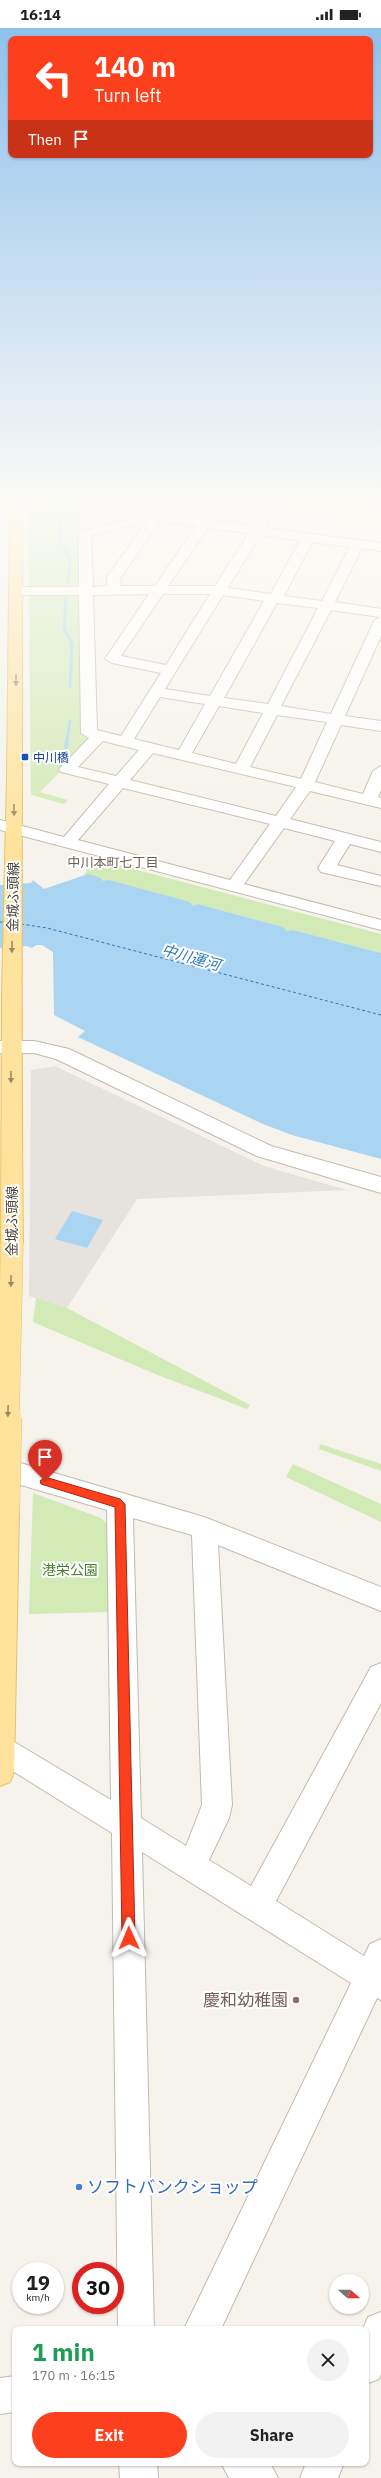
<!DOCTYPE html>
<meta charset="utf-8">
<style>
:root{--surface:#fff;--page:#f2f2f2;--text:#222;--muted:#767676;--accent:#fc3f1d}
body{margin:0;font-family:"IBM Plex Sans","Noto Sans JP",sans-serif;background:var(--page);color:var(--text);height:100vh;display:flex;flex-direction:column;font-size:15px;white-space:nowrap}
*{box-sizing:border-box;margin:0}
p{font-size:13px;color:var(--muted)}
.icon{flex:none;width:22px;height:22px;fill:none;stroke:currentColor;stroke-width:2;stroke-linecap:round;stroke-linejoin:round}
.map{position:relative;flex:1;overflow:hidden}
.side{position:absolute;left:12px;top:2298px;width:357px;height:140px;display:flex;flex-direction:column;background:var(--surface);border-radius:8px;box-shadow:0 1px 3px #0004}
.side>*{flex:none}
.hud{position:absolute;left:8px;top:8px;width:365px;height:122px;border-radius:8px;box-shadow:0 1px 3px #0004;background:#fc3f1d;color:#fff;overflow:hidden}
.needle{width:26px;rotate:111deg}
.buttons{position:absolute;left:329px;top:2246px;display:grid;gap:8px}
.buttons a{display:grid;place-items:center;width:40px;height:40px;border-radius:50%;background:var(--surface);box-shadow:0 1px 3px #0004;font-size:20px}
.speed{position:absolute;left:12px;top:2234px;display:flex;gap:8px;font-size:20px;font-weight:700;text-align:center}
.speed>*{display:grid;place-content:center;width:52px;height:52px;border-radius:50%;background:var(--surface);box-shadow:0 1px 3px #0004;line-height:1}
.speed small{font-size:10px;font-weight:400}
.speed .limit{border:6px solid #d22;background:#fff;color:#111}
.pin{position:absolute;display:grid;place-items:center;width:34px;height:34px;color:#fff;margin:-41px -17px;border-radius:50% 50% 50% 0;rotate:-45deg;box-shadow:0 0 4px #0007}
.pin .icon{rotate:45deg}
.me{position:absolute;width:44px;margin:-22px;rotate:359deg;stroke-linejoin:round;filter:drop-shadow(0 0 3px #0008)}
.turn{display:flex;align-items:center;gap:14px;height:84px;padding:0 20px;font-size:18px}
.turn .icon{width:52px;height:52px;stroke-width:2.5}
.turn b{display:block;font-size:28px;line-height:34px}
.then{display:flex;align-items:center;height:38px;padding:0 20px;background:#0003;gap:8px;font-size:15px}
.round{display:grid;place-items:center;flex:none;width:42px;height:42px;border-radius:21px;background:var(--page)}
.overview{display:flex;align-items:center;justify-content:space-between;height:68px;padding:0 20px}
h1{font-size:24px;font-weight:800;line-height:30px;color:#1e9e55}
.button{display:flex;gap:8px;margin-top:auto;padding:8px 20px}
.button a{flex:1;height:46px;border-radius:24px;background:var(--accent);color:#fff;font-size:16px;font-weight:800;line-height:46px;text-align:center}
.button a+a{background:var(--page);color:var(--text)}
.status{display:flex;justify-content:space-between;align-items:center;height:28px;padding:0 20px;background:var(--surface);direction:ltr}
.status svg{height:11px;fill:currentColor}
.map>svg:first-child{display:block}
.industrial{fill:#e6e2dd}
.green{fill:#d2eab5}
.water{fill:#a9d4f2}
.lines{fill:none;stroke-linecap:round;stroke-linejoin:round}
.stream-far1{stroke:#a9d4f2;stroke-width:3}
.stream{stroke:#a9d4f2;stroke-width:4}
.ferry{stroke:#2e7ab2;stroke-width:1;stroke-dasharray:3 2.5;stroke-linecap:butt}
.minor-casing{stroke:#c2bbae;stroke-width:2}
.major-casing{stroke:#e6c16a;stroke-width:2}
.minor{fill:#fff;fill-rule:evenodd}
.major{fill:#ffe39c;fill-rule:evenodd}
.major-bridge-far1-casing{stroke:#e6c16a;stroke-width:23;stroke-linecap:butt}
.major-bridge-casing{stroke:#e6c16a;stroke-width:28;stroke-linecap:butt}
.major-bridge-far1{stroke:#ffe39c;stroke-width:22}
.major-bridge{stroke:#ffe39c;stroke-width:27}
.oneway{fill:#9c8c66}
.route{fill:#fc3f1d;stroke:#a42913}
.transit-dot{fill:#1a4fb4;stroke:#fff;stroke-width:1.5}
.education-dot{fill:#8d6e63;stroke:#fff;stroke-width:1.5}
.shop-dot{fill:#3f7fe0;stroke:#fff;stroke-width:1.5}
.labels{text-anchor:middle;dominant-baseline:central;stroke-width:4;stroke-linejoin:round;paint-order:stroke}
.far-transit-label{font-size:12px;fill:#164399;stroke:#fff;text-anchor:start}
.far-neighbourhood-label{font-size:13px;fill:#6e6250;stroke:#fff}
.street-label{font-size:14px;fill:#4b4439;stroke:#fff}
.park-label{font-size:14px;fill:#4a7f2a;stroke:#fff}
.water-label{font-size:15px;font-style:italic;fill:#2e7ab2;stroke:#fff}
.near-education-label{font-size:17px;fill:#785e54;stroke:#fff;text-anchor:end}
.near-shop-label{font-size:17px;fill:#366cbe;stroke:#fff;text-anchor:start}
</style>
<div class="status"><b>16:14</b><svg viewBox="0 0 49 12"><path d="M0 12V9h3v3zM5 12V6h3v6zM10 12V3h3v9zM15 12V0h3v12zM26 1h20v11H26zM47 4h2v5h-2z"/></svg></div>
<div class="map">
<svg width="381" height="2450" viewBox="0 0 381 2450">
<rect width="100%" height="100%" fill="#f6f3ec"/>
<polygon class="industrial" points="55,1038 264,1138 347,1162 137,1171 67,1280 29,1268 31,1042"/>
<g class="green">
<polygon points="45,476 80,476 82,707 94,710 40,764 68,772 64,776 31,767 28,485"/>
<polygon points="95,831 381,906 381,925 293,902 287,903 283,899 198,876 193,878 190,874 103,853 101,850 84,847"/>
<polygon points="36,1270 67,1280 250,1377 247,1381 155,1346 33,1294"/>
<polygon points="320,1416 381,1436 381,1443 319,1421"/>
<polygon points="293,1436 381,1476 381,1494 286,1449"/>
<polygon points="33,1465 101,1490 111,1500 110,1584 29,1586"/>
</g>
<g class="water">
<polygon points="88,846 101,850 103,853 109,852 190,874 193,878 198,876 283,899 287,903 293,902 381,925 381,1131 292,1107 263,1096 78,1009 85,1003 54,987 53,924 42,917 36,917 32,920 26,918 0,920 0,857 31,855 33,852 44,861"/>
<polygon points="72,1183 103,1192 87,1220 55,1211"/>
</g>
<g class="lines">
<g class="stream-far1">
<polyline points="68,555 70,532 67,523 59,514 60,489 70,480"/>
<polyline points="66,571 64,601 72,615 70,659"/>
<polyline points="67,714 70,693"/>
</g>
<polyline class="stream" points="66,719 67,713"/>
<g class="ferry">
<polyline points="0,894 4,894"/>
<polyline points="21,896 47,900 381,987"/>
</g>
<g class="minor-casing">
<g id="minor">
<path d="M159 473H171L169 480 161 486 253 498 269 473H281L265 500 381 515V523L362 520 335 574 381 581V608L345 688 381 693V703L341 697 315 754 363 766 373 743 381 738V762L378 769 381 770V780L310 763 290 791 381 814V824L350 816 337 837 381 848V858L321 844 318 840 335 813 284 800 244 856 381 892V902L0 802V792L64 809 109 756 61 744 59 741 89 710 81 705 79 567H17L10 563 17 559H79V506L80 503C108 497 136 493 159 476ZM148 492 107 549V558L93 559 91 508ZM160 493 196 498 155 558H120L121 549ZM208 500 249 505 215 558H168ZM260 507 300 512 271 566 228 560ZM312 514 350 519 322 573 284 568ZM149 566 105 631 112 635 161 645 121 708 97 702 93 567ZM163 566H210L166 637 121 628ZM223 567 264 573 210 668 165 661ZM277 575 318 580 268 676 224 670ZM331 582 380 589 374 593 331 686 281 678ZM160 669 205 676 179 722 134 711ZM219 678 263 685 236 736 192 725ZM277 687 327 694 301 751 250 739ZM103 713 139 722 116 748 78 739ZM153 725 296 759 276 788 130 752ZM123 760 270 796 230 852 78 812Z"/>
<polygon points="0,1013 34,1013 69,1021 271,1118 381,1149 381,1165 257,1128 56,1031 34,1025 0,1025"/>
<path d="M0 1429 204 1489 381 1559V1583L218 1517 232 1777 229 1790 209 1832 251 1858 371 1639 381 1635V1675L276 1873 364 1928 370 1916 381 1911V1972L377 1970 221 2301H184L351 1955 142 1824 154 2301H118L112 1805 0 1735 1 1706 111 1772 107 1482 0 1451ZM133 1490 192 1507 202 1777 186 1818 141 1790Z"/>
<polygon points="381,2284 381,2346 379,2351 366,2356 366,2301 363,2301 368,2289"/>
<polygon points="15,2348 15,2384 0,2386 0,2350"/>
<polygon points="119,2435 157,2435 158,2450 120,2450"/>
<polygon points="221,2435 270,2435 278,2450 229,2450"/>
<polygon points="306,2435 344,2435 338,2450 300,2450"/>
</g>
</g>
<g class="major-casing">
<g id="major">
<path d="M10 473H22C23 720 20 967 23 1214L20 1220 12 1222 4 1220 1 1214 2 968 7 749Z"/>
<polygon points="265,473 299,473 381,483 381,491 271,477"/>
<polygon points="6,1473 15,1476 19,1484 14,1744 10,1754 0,1758 0,1475"/>
</g>
</g>
<use href="#minor" class="minor"/>
<use href="#major" class="major"/>
<g class="major-bridge-far1-casing">
<polyline id="major-bridge-far1" points="8,1391 12,1214"/>
</g>
<g class="major-bridge-casing">
<polyline id="major-bridge" points="6,1484 8,1390"/>
</g>
<use href="#major-bridge-far1" class="major-bridge-far1"/>
<use href="#major-bridge" class="major-bridge"/>
</g>
<defs><path id="oneway-solid" d="M-6-.8H1V-3.2L6.5 0L1 3.2V.8H-6Z"/></defs>
<g class="oneway">
<use href="#oneway-solid" transform="translate(16 652) rotate(90)"/>
<use href="#oneway-solid" transform="translate(14 782) rotate(89)"/>
<use href="#oneway-solid" transform="translate(12 919) rotate(91)"/>
<use href="#oneway-solid" transform="translate(11 1049) rotate(90)"/>
<use href="#oneway-solid" transform="translate(11 1253) rotate(91)"/>
<use href="#oneway-solid" transform="translate(8 1383) rotate(91)"/>
</g>
<linearGradient id="sky" x2="0" y2="1"><stop stop-color="#8fc1ec"/><stop offset="0.58" stop-color="#fbfaf6"/><stop offset="1" stop-color="#fbfaf6" stop-opacity="0"/></linearGradient>
<rect width="381" height="816" fill="url(#sky)"/>
<polygon class="route" points="45,1449 120,1471 125,1476 135,1910 133,1914 129,1916 124,1914 122,1910 115,1479 41,1456 40,1453"/>
<rect class="transit-dot" x="21" y="725" width="8" height="8" rx="2"/>
<circle class="education-dot" cx="296" cy="1972" r="4"/>
<circle class="shop-dot" cx="79" cy="2159" r="4"/>
<g class="labels">
<g class="far-transit-label">
<text x="33" y="729">中川橋</text>
</g>
<g class="far-neighbourhood-label">
<text x="113" y="834">中川本町七丁目</text>
</g>
<g class="street-label">
<text transform="translate(13 869) rotate(-89)">金城ふ頭線</text>
<text transform="translate(12 1193) rotate(-90)">金城ふ頭線</text>
</g>
<g class="park-label">
<text x="70" y="1542">港栄公園</text>
</g>
<g class="water-label">
<text transform="translate(191 929) rotate(16)">中川運河</text>
</g>
<g class="near-education-label">
<text x="288" y="1972">慶和幼稚園</text>
</g>
<g class="near-shop-label">
<text x="87" y="2159">ソフトバンクショップ</text>
</g>
</g>
</svg>
<div class="buttons">
<a><svg class="needle" viewBox="-14 -14 28 28"><path d="M0-13l5 13h-10z" fill="#e53935"/><path d="M0 13l5-13h-10z" fill="#767676"/></svg></a>
</div>
<div class="speed"><div>19<small>km/h</small></div><div class="limit">30</div></div>
<div class="pin" style="left:45px;top:1453px;background:#d93025"><svg class="icon" aria-label="arrive" viewBox="0 0 24 24"><path d="M6 21V4h12l-3 4 3 4H6"/></svg></div>
<svg class="me" style="left:129px;top:1910px" viewBox="-20 -20 40 40"><path d="M0-17L14 15 0 8-14 15z" fill="#fc3f1d" stroke="#fff" stroke-width="4"/></svg>
<div class="hud">
<div class="turn"><svg class="icon" aria-label="left" viewBox="0 0 24 24"><path d="M17 20v-9H6M10 6l-5 5 5 5"/></svg><div><b>140 m</b>Turn left</div></div>
<div class="then">Then<svg class="icon" aria-label="arrive" viewBox="0 0 24 24"><path d="M6 21V4h12l-3 4 3 4H6"/></svg></div>
</div>
<section class="side">
<div class="overview"><div><h1>1 min</h1><p>170 m · 16:15</p></div><a class="round"><svg class="icon" aria-label="close" viewBox="0 0 24 24"><path d="M6 6l12 12M18 6L6 18"/></svg></a></div>
<div class="button"><a>Exit</a><a>Share</a></div>
</section>
</div>
